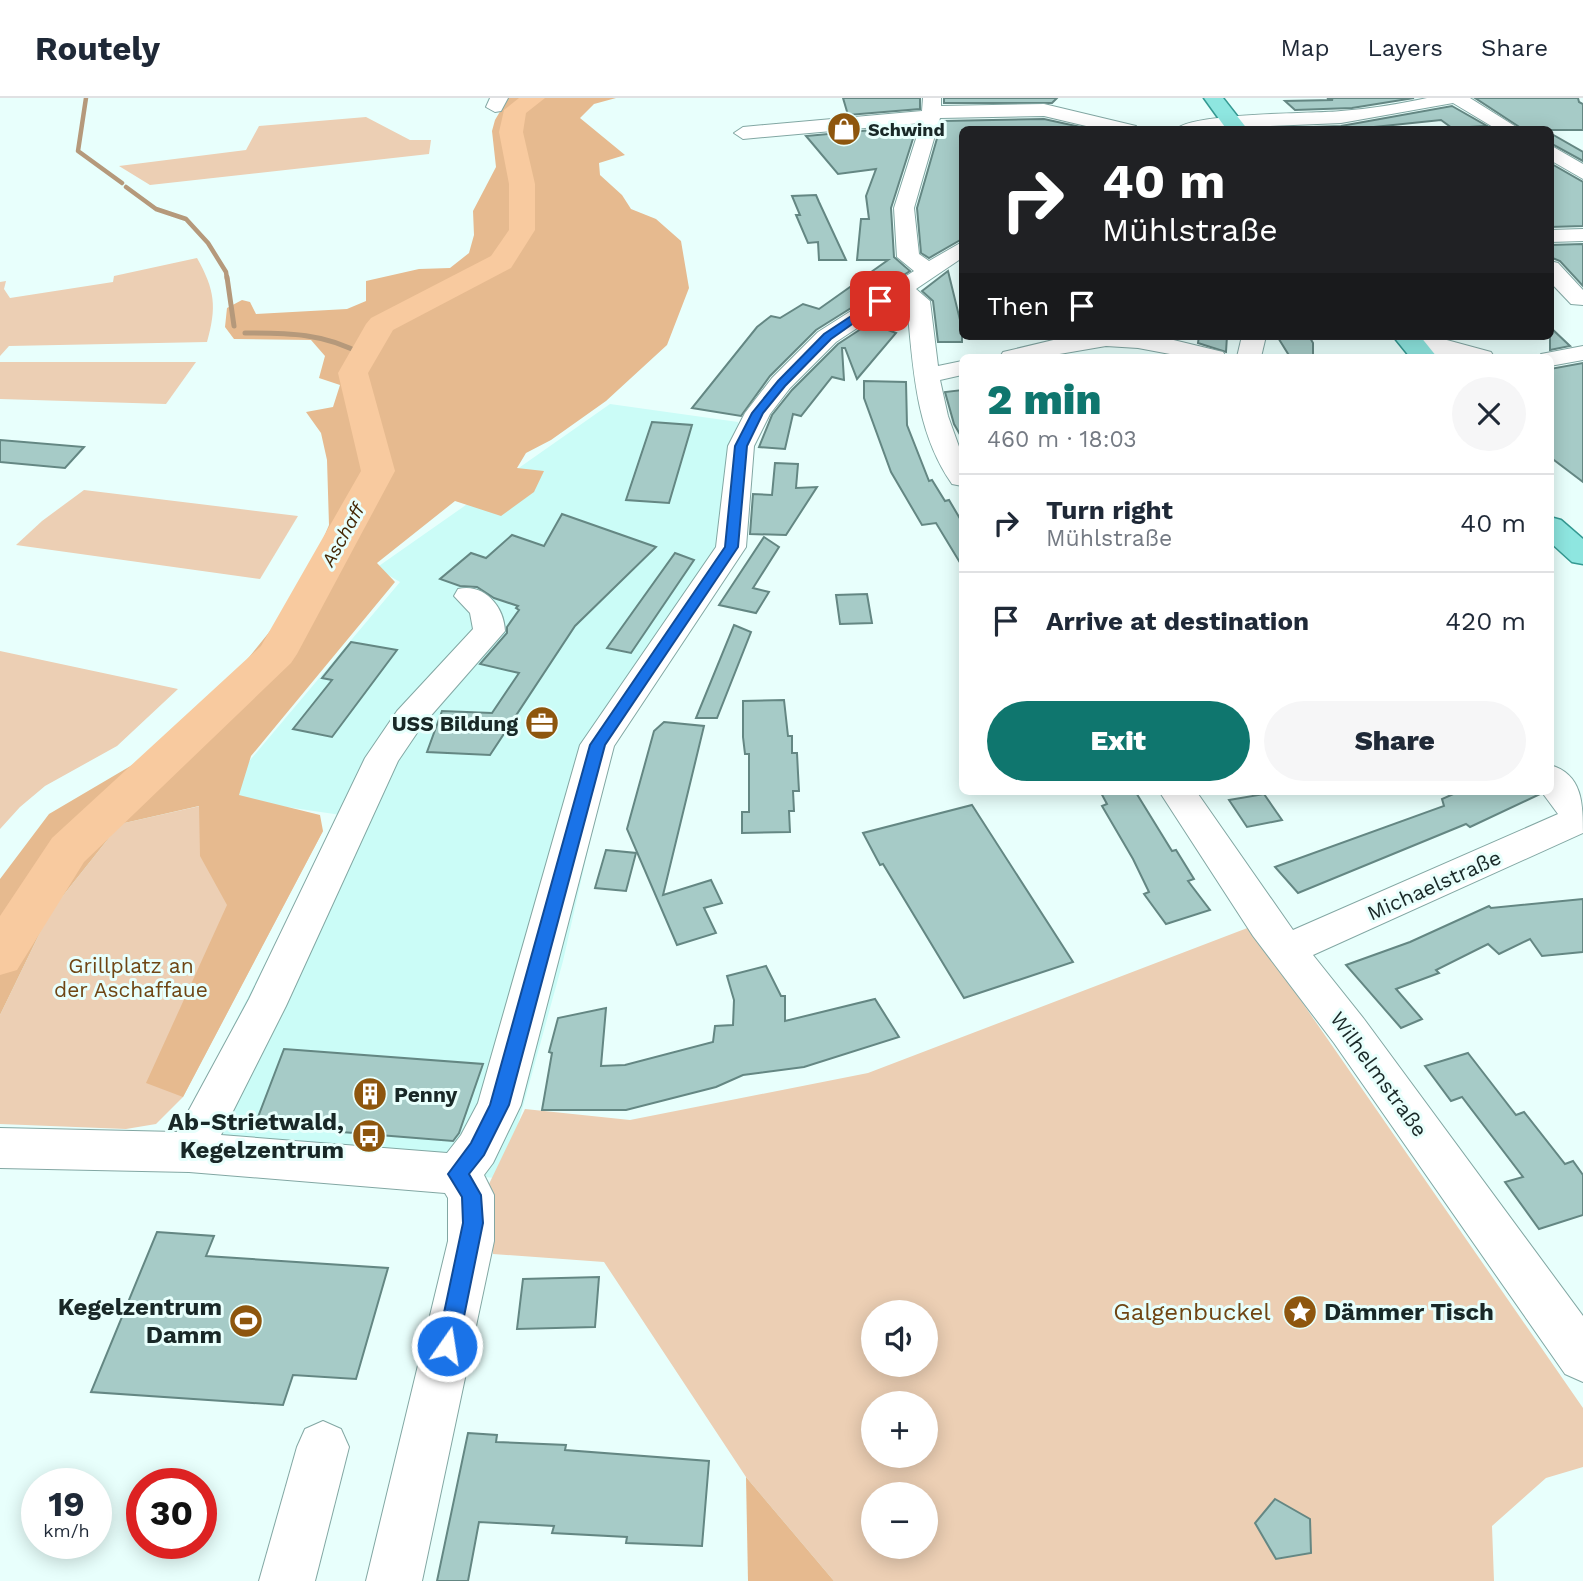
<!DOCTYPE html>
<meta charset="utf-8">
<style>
:root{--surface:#fff;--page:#f6f6f7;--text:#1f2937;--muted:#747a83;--line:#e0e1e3;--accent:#0f766e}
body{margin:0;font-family:"Work Sans",sans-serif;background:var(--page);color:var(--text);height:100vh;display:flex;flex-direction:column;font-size:26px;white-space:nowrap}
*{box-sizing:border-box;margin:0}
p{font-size:23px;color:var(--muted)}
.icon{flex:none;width:38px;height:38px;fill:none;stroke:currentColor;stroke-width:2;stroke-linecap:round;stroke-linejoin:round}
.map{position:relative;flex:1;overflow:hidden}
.panel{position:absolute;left:959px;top:256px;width:595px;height:441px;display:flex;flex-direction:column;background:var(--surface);border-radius:10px;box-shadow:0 4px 18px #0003}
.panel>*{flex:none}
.top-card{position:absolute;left:959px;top:28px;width:595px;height:214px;border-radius:10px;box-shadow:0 4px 18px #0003;background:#202124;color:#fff;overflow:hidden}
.buttons{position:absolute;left:861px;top:1202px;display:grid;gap:14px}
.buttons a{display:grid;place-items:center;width:77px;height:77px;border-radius:50%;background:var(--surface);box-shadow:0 4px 18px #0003;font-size:35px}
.speed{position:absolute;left:21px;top:1370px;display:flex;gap:14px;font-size:35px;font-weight:700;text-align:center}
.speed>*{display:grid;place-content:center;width:91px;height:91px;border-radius:50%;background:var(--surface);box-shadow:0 4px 18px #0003;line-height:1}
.speed small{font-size:18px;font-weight:400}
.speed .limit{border:10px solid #d22;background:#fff;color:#111}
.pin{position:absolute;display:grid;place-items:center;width:60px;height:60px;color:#fff;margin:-30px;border-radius:14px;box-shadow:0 4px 10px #0006}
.me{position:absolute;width:77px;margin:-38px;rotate:13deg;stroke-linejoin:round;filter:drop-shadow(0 0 5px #0008)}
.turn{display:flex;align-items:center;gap:24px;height:147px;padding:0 28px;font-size:32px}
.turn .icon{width:91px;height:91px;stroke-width:2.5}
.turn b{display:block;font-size:49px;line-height:60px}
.then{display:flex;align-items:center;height:66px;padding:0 28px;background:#0003;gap:14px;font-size:26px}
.round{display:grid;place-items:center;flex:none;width:74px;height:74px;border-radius:37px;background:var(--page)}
.overview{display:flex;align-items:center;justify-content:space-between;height:119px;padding:0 28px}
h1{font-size:42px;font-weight:800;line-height:52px;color:var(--accent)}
.action{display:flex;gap:14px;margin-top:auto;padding:14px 28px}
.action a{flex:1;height:80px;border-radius:42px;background:var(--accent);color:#fff;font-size:28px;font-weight:800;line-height:80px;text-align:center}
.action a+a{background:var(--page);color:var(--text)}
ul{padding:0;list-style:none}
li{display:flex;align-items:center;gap:21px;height:98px;padding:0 28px;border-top:2px solid var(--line)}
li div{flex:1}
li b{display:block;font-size:26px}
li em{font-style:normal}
header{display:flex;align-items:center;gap:42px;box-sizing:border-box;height:98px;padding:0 35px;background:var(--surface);border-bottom:2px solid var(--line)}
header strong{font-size:33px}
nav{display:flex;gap:38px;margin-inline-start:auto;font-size:24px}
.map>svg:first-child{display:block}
.built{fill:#cbfcf7}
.green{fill:#eccfb4;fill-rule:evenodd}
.forest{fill:#e6ba8f}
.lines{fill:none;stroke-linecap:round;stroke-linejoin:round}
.stream-far1{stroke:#b5997b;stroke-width:4.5}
.stream{stroke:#b5997b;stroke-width:5}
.river{fill:#f8ca9f;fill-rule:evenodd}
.building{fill:#a6cbc7;stroke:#648783;stroke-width:2}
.minor-casing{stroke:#82a7a3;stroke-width:2}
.major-casing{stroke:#349992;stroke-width:3}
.minor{fill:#fff;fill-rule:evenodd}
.major{fill:#8ee6e0;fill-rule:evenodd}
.route{fill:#1a73e8;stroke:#114b97;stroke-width:2}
.labels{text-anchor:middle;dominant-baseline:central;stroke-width:6;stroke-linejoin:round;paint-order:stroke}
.far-poi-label{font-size:18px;font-weight:bold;fill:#192827;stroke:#e8fffc;text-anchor:start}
.far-water-label{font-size:19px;font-style:italic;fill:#462906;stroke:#e8fffc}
.poi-label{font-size:21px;font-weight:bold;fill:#192827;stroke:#e8fffc;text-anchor:end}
.street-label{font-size:21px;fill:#192827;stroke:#e8fffc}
.park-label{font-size:21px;fill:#6f4513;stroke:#e8fffc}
.near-poi-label{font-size:24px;font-weight:bold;fill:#192827;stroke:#e8fffc;text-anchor:end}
.near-park-label{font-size:24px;fill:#6f4513;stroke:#e8fffc}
</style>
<header>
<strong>Routely</strong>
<nav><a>Map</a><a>Layers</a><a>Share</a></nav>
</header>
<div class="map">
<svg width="1583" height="1483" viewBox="0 0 1583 1483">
<rect width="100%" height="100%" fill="#e8fffc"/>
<polygon class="built" points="610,306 738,324 740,443 621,630 608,663 563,863 503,1081 174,1044 341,717 219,699 400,484 376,470"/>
<g class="green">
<polygon points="366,19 410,42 431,42 429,56 150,87 119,68 246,52 259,28"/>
<path d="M197 160C215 192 217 209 207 244L9 248 0 258V184L6 183 4 191 10 200 113 184 114 178Z"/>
<polygon points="0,264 196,264 166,306 0,301"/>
<polygon points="84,392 298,418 260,481 16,447 42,423"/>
<polygon points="0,553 178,591 117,648 45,688 20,709 0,731"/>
<polygon points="200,708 200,758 323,733 183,999 156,1026 126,1031 0,1026 0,917 50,814 120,726"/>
<path d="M1250 829 1583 1310V1369L1546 1380 1492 1428 1494 1483H834L746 1379 604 1164 493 1156 489 1086 525 1011 630 1022 868 975ZM873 1214H926V1267H873ZM873 1306H926V1358H873ZM873 1396H926V1449H873Z"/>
</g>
<g class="forest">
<polygon points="508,0 616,0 594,6 580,20 625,57 599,65 600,77 622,97 631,111 656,121 681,143 689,190 667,247 606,303 551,342 526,355 517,370 544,373 534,394 501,418 455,403 377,465 395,484 251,658 239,697 320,717 323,733 183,999 146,985 227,807 200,758 199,708 120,726 50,814 0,917 0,781 49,716 139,663 217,599 299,497 329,427 327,362 321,335 306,314 333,309 340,287 319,280 325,258 311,242 234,241 225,229 227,210 242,202 250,204 256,216 347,211 366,203 366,183 419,171 450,170 469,155 474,137 473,113 496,69 492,33 495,22"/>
<polygon points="746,1379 834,1483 748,1483"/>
</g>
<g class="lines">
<g class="stream-far1">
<polyline points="86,0 78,53 122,85"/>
<polyline points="126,89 156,111 186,121 208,145 226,174 227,181"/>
</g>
<g class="stream">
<polyline points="227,179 234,228"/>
<path d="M245 235C287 235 326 235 363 257"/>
</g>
<polygon class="river" points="519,0 545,0 526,15 523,34 535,86 535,132 511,170 393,232 368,275 395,373 297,556 291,565 84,764 17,872 0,877 0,818 52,740 261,548 361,373 338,275 366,226 371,220 491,158 509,132 509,86 499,34 504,12"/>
</g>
<g class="building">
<polygon points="843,0 920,0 920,11 848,17"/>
<polygon points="944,0 1057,0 1052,5 944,5"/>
<polygon points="1327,0 1414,0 1352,10 1295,12 1285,3 1333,2"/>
<polygon points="1475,0 1578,0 1579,4 1583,6 1583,32 1524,32"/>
<polygon points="1452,8 1487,28 1452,30 1441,22 1345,32 1313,29 1341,28"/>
<polygon points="1044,21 1085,30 962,32 962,141 929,160 921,155 917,110 942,23"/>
<polygon points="917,28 891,110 894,159 910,173 816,232 770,278 741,318 692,310 757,229 771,218 780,220 803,206 819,211 888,162 857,162 861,121 869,121 866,98 876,71 838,76 806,38"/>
<polygon points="1550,35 1583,54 1583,63 1550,45"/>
<polygon points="1550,65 1583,84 1583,128 1550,129"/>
<polygon points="816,97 819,104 846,162 819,162 818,144 808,145 796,117 800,117 792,98"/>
<polygon points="1583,146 1583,188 1560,163 1550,159 1550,147"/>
<polygon points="948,173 962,230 962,244 938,244 933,203 922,193"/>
<polygon points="870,225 896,235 857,281 845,250 842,250 844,282 832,279 801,318 793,316 785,351 759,349 772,317 792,292 838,246"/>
<polygon points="1550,229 1570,248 1550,252"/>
<polygon points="1199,238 1227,238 1226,254 1198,245"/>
<polygon points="1277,238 1309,238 1313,245 1313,259 1290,259"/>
<polygon points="1583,265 1583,384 1550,359 1550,271"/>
<polygon points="864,283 906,284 907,327 929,383 932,382 945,403 949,402 962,424 962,468 936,425 922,427 891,374 864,300"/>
<polygon points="962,292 962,340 954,326 945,294"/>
<polygon points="652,324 692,327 669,405 626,402"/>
<polygon points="0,342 84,349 65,370 0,364"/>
<polygon points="775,365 798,366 796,390 817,389 786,437 750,436 753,396 772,397"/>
<polygon points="562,416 656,449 575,528 490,657 427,654 442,613 492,615 519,575 480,566 507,535 507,529 519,512 516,510 518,508 494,500 477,489 460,488 440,481 471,455 486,460 512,437 544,448"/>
<polygon points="764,439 779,449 753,490 769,494 756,515 719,507"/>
<polygon points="675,455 694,462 631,555 607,550"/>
<polygon points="867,496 872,525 840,526 836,497"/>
<polygon points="734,527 751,534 717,620 696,620"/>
<polygon points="351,544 397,552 332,639 293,631 332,582 322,580"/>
<polygon points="784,602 788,638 792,638 792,655 797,655 798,675 799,693 793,693 794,713 789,713 790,734 742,735 742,714 749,714 749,656 745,656 743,639 743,603"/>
<polygon points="664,624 704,628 663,797 711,782 722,805 704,810 716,835 677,847 627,731 654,633"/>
<polygon points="1100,693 1135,693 1172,753 1176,752 1194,781 1188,783 1210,812 1166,826 1144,796 1149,794 1133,761 1102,708 1107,706"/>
<polygon points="1460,693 1538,693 1540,696 1470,729 1466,726 1298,795 1275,769 1444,708 1442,701"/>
<polygon points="1264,696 1282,722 1247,729 1229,702"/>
<polygon points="972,707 1073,864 964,900 883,766 880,767 863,735"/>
<polygon points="606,752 636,755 626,793 595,790"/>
<polygon points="1583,801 1583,854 1542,858 1530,841 1499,856 1488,846 1436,872 1439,875 1396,891 1422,921 1401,930 1346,867 1410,844 1489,808 1491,810"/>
<polygon points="766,868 781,898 785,898 785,923 875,901 899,939 804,969 743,977 716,989 626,1012 542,1012 552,955 549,954 558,920 606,910 601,968 625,967 713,944 715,928 733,927 734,902 727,878"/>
<polygon points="284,951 483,966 459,1035 453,1043 255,1027"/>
<polygon points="1468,955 1516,1017 1524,1014 1565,1066 1573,1063 1583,1077 1583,1117 1539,1131 1505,1084 1523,1079 1462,999 1451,1003 1425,968"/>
<polygon points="157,1134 214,1138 206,1158 388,1170 356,1281 293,1277 283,1307 91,1294"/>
<polygon points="599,1179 595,1229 517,1231 523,1181"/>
<polygon points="468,1335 497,1337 496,1344 566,1347 565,1352 709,1363 702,1448 626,1445 627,1439 552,1435 554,1428 479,1424 468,1483 437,1483"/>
<polygon points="1275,1401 1310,1421 1311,1455 1276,1461 1255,1425"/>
</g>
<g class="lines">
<g class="minor-casing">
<g id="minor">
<polygon points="490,0 508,0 501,13 495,14 486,9"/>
<path d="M923 0H941V8L1044 6 1136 28 1138 32H1103L1044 18 940 20 914 110 919 156 929 163 962 144V160L916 191 930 203 938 268 962 263V277L940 282 948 318 962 357V388L952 386C915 333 913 268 907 206L901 201 836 244 790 290 770 316 754 348 746 449 614 648 521 1007 493 1065 484 1077 494 1097V1143L422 1483H366L448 1143V1100L445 1095 189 1074 0 1070V1030L177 1034 249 901 365 660 397 613 473 531 470 515 454 498 458 491C484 485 504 508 505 533L421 629 398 663 286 908 221 1037 447 1055 461 1037 478 1005 580 647 716 449 728 348 745 315 772 280 818 234 914 173 897 159 894 110 921 25 743 41 734 35 743 29 922 13Z"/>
<path d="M1427 0H1470L1521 32H1498L1453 5 1341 25 1175 32C1191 14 1312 16 1341 13 1370 11 1399 6 1427 0Z"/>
<polygon points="1550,47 1583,66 1583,81 1550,62"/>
<polygon points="1583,131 1583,143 1550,144 1550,132"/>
<polygon points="1550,163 1558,165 1583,192 1583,207 1571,206 1550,184"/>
<polygon points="1070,238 1157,238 1223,254 1226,259 1186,259 1138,250 1106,248 1042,259 1000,259 1003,254"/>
<polygon points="1242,238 1266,238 1261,259 1237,259"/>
<path d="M1400 238H1432L1491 254 1494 259C1469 259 1416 262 1400 238Z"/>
<polygon points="1583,248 1583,262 1550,268 1550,259 1539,259 1541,256"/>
<path d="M1550 667C1583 676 1583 707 1583 735L1313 857 1364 921 1583 1218V1284L1565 1276 1334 945 1253 838 1159 693H1196L1293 832 1558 716 1541 693H1550Z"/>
<polygon points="323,1323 341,1331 349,1349 315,1483 259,1483 297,1349 305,1331"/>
</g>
</g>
<g class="major-casing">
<g id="major">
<polygon points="1204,0 1223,0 1248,32 1227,32"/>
<polygon points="1393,238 1420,238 1437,259 1410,259"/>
<polygon points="1550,419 1561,422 1583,441 1583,466 1572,464 1550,444"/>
</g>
</g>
<use href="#minor" class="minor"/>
<use href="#major" class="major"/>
</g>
<polygon class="route" points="877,201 885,203 831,241 785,288 763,315 747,348 738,449 605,647 509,1007 484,1057 469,1076 481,1097 483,1125 458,1248 455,1255 447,1258 440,1255 437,1248 463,1125 462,1099 448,1076 471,1045 490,1007 590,647 725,449 735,348 752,315 778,283 824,236"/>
<defs>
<g id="shop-disc" transform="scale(1.75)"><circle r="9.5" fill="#8e560e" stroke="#e8fffc"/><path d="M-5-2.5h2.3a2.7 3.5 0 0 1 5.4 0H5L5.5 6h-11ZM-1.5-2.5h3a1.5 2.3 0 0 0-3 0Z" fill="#fff"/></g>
<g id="office-disc" transform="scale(1.75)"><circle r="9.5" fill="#8e560e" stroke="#e8fffc"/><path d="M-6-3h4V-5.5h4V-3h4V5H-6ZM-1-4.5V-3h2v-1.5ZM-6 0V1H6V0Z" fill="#fff"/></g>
<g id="building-disc" transform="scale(1.75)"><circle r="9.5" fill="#8e560e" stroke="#e8fffc"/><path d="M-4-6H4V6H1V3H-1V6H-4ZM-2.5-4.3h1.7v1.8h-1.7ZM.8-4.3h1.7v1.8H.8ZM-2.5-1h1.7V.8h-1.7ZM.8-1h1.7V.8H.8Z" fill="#fff"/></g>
<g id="bus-disc" transform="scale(1.75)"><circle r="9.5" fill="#8e560e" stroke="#e8fffc"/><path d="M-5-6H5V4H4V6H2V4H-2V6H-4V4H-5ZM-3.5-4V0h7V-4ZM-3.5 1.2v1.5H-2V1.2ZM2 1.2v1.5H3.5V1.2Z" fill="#fff"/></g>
<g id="sight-disc" transform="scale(1.75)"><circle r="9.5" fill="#8e560e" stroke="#e8fffc"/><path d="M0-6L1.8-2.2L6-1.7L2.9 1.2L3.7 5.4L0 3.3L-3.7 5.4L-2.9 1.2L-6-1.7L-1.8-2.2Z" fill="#fff"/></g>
<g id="stadium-disc" transform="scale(1.75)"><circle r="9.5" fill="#8e560e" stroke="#e8fffc"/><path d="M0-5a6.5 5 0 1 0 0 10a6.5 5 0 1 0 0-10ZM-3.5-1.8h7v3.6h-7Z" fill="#fff"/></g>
</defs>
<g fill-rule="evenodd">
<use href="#shop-disc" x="844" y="31"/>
<use href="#office-disc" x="542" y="625"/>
<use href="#building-disc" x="370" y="996"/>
<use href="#bus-disc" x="369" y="1038"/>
<use href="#sight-disc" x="1300" y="1214"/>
<use href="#stadium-disc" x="246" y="1223"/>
</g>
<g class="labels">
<g class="far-poi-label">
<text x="868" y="31">Schwind</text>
</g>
<g class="far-water-label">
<text transform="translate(343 437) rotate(-61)">Aschaff</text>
</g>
<g class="poi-label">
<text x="518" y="625">USS Bildung</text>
<text x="394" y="996" text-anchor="start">Penny</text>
</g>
<g class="street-label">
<text transform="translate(1434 787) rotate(-24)">Michaelstraße</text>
<text transform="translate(1379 976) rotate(54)">Wilhelmstraße</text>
</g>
<g class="park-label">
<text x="131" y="867">Grillplatz an<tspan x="131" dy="24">der Aschaffaue</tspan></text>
</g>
<g class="near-poi-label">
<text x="344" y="1024">Ab-Strietwald,<tspan x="344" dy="28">Kegelzentrum</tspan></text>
<text x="222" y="1209">Kegelzentrum<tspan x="222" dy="28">Damm</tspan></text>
<text x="1324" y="1214" text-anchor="start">Dämmer Tisch</text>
</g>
<g class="near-park-label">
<text x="1192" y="1214">Galgenbuckel</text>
</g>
</g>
</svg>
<div class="buttons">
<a><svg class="icon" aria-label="sound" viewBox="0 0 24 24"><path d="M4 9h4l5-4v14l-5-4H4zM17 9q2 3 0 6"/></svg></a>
<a>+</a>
<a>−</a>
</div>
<div class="speed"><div>19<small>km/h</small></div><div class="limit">30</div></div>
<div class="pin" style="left:880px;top:203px;background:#d93025"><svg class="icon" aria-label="arrive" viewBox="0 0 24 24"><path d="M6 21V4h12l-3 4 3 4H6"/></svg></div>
<svg class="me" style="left:447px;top:1248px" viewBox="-20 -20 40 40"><circle r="17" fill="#1a73e8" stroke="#fff" stroke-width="3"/><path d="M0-11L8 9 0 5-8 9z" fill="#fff"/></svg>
<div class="top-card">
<div class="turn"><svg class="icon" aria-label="right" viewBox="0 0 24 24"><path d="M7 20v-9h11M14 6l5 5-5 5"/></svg><div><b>40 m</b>Mühlstraße</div></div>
<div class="then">Then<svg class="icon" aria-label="arrive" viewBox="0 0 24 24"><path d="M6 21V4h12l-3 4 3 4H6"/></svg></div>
</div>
<section class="panel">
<div class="overview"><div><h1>2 min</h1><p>460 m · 18:03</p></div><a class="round"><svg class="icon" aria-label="close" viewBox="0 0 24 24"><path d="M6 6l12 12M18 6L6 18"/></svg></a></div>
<ul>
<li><svg class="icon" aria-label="right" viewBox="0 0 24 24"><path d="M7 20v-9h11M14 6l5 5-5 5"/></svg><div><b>Turn right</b><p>Mühlstraße</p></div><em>40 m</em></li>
<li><svg class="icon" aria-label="arrive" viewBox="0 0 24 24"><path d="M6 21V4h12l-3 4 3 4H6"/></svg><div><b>Arrive at destination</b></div><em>420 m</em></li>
</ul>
<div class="action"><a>Exit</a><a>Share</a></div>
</section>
</div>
